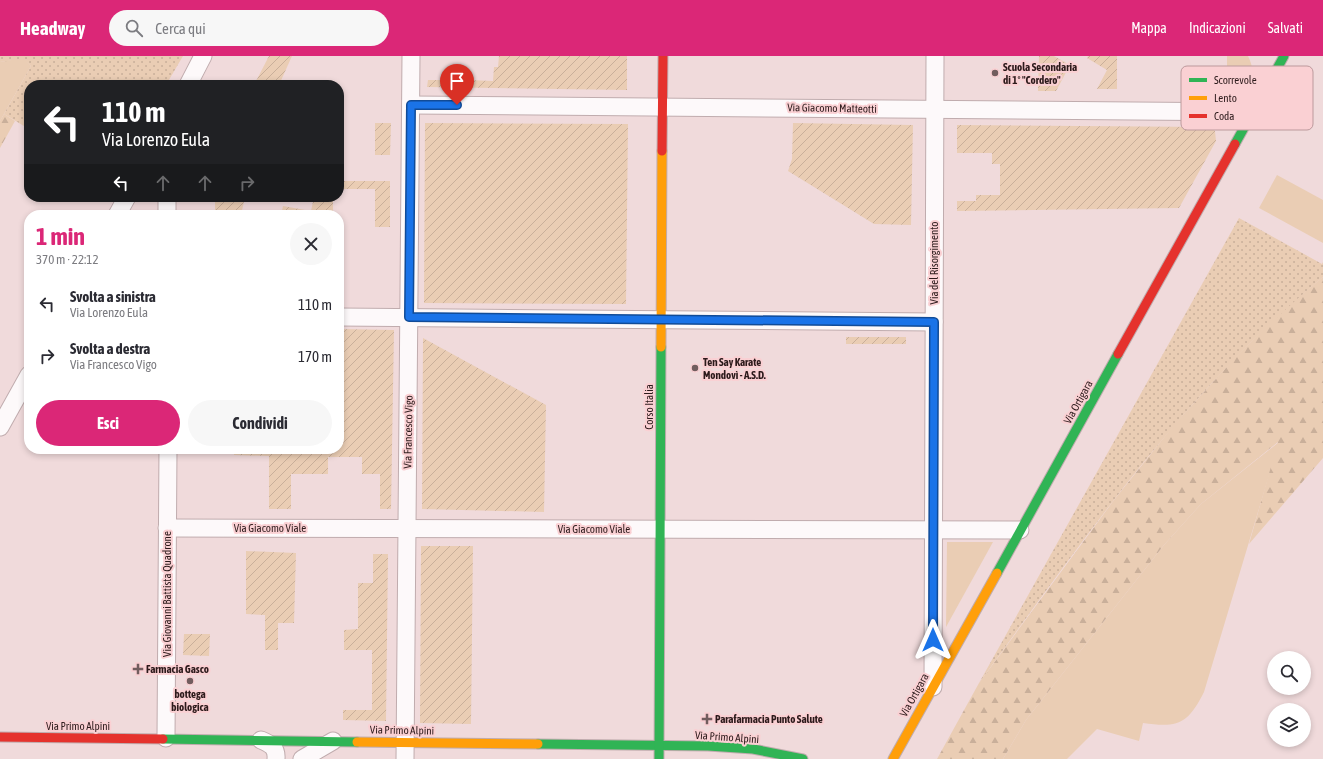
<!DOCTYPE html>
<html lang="it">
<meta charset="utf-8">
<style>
:root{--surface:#fff;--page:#f7f7f7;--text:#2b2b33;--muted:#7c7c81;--accent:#db2777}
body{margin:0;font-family:"Asap Condensed",sans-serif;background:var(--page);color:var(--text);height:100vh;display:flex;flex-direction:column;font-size:15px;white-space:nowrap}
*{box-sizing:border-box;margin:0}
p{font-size:13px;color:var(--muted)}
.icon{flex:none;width:22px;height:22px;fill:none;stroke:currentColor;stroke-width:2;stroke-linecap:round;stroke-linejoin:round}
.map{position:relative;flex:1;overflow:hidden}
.sheet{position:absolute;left:24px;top:154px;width:320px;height:244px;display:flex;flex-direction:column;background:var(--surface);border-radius:16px;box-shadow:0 2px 6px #0003}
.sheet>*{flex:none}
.top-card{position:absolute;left:24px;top:24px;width:320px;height:122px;border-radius:16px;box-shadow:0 2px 6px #0003;background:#202124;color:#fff;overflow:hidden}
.fabs{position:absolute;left:1267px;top:595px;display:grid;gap:8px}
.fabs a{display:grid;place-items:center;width:44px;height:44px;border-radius:50%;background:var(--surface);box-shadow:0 2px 6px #0003;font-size:20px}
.pin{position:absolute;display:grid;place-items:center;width:34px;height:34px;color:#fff;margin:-41px -17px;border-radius:50% 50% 50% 0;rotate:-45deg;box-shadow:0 0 4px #0007}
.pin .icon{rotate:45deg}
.me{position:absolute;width:44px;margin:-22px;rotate:0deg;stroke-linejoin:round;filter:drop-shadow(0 0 3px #0008)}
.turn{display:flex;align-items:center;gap:14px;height:84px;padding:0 12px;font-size:18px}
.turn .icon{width:52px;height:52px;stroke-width:2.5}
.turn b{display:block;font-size:28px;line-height:34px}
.lanes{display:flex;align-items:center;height:38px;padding:0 12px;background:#0003;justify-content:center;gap:20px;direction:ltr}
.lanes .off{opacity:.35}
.round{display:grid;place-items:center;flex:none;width:42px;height:42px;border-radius:21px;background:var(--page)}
.head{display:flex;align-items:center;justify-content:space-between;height:68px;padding:0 12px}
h1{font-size:24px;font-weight:700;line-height:30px;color:var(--accent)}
.action{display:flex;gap:8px;margin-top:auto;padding:8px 12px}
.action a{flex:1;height:46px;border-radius:24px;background:var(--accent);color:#fff;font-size:16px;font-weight:700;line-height:46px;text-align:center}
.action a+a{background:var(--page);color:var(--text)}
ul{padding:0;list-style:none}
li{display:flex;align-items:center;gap:12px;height:52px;padding:0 12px}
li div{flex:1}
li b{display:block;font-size:15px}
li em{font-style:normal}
header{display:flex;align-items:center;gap:24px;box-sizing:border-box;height:56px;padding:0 20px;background:var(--accent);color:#fff}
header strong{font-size:19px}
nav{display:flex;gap:22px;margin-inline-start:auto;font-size:14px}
.search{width:280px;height:36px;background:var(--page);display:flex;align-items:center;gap:10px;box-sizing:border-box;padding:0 14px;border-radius:22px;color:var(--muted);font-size:15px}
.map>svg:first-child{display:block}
.grass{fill:#eacdb4}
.forest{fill:url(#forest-firs)}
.park{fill:url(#park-dots)}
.garden{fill:url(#garden-furrows)}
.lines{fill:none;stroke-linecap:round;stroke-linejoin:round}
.street-casing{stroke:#c0acae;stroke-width:19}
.fast-casing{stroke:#c0acae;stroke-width:11}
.slow-casing{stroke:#c0acae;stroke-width:11}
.jam-casing{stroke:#c0acae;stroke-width:11}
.street{stroke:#fdf9fa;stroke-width:17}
.fast{stroke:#30b455;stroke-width:9}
.slow{stroke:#ff9f0a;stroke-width:9}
.jam{stroke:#e5322d;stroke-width:9}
.route-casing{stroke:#114b97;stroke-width:10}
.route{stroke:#1a73e8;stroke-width:7}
.poi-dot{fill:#715d5e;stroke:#fad0d3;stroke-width:1.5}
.labels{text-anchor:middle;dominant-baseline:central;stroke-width:4;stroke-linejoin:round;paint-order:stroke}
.poi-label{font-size:11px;font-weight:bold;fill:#2c1a1b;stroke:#fad0d3;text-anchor:start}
.street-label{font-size:11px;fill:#2c1a1b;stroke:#fad0d3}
.key{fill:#fad0d3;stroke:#bc999c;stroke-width:1}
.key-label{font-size:11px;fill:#2c1a1b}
</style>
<header>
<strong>Headway</strong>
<div class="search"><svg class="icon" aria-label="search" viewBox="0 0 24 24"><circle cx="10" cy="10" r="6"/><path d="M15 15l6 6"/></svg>Cerca qui</div>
<nav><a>Mappa</a><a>Indicazioni</a><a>Salvati</a></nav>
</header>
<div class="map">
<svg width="1323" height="703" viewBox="0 0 1323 703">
<defs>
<pattern id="forest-firs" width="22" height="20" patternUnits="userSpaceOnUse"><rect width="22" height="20" fill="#eacdb4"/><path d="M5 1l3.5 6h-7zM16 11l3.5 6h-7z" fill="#c9af9a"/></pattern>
<pattern id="park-dots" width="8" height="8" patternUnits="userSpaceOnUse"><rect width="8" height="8" fill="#eacdb4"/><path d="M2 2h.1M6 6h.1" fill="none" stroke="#c9af9a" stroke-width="1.8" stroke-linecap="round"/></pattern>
<pattern id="garden-furrows" width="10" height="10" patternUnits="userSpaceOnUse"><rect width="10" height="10" fill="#eacdb4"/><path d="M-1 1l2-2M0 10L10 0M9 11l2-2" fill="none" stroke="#c9af9a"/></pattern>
</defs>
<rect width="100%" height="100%" fill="#f0dadb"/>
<g class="grass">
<path d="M1227 0H1248C1258 21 1250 27 1240 47L1227 45Z"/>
<polygon points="23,2 31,10 0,65 0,6"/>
<polygon points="1277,119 1323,144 1323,187 1259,152"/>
<path d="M1279 386 1204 636C1188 668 1178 672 1143 667L1139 685 1097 673 1067 703H1003L1026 664 1164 489 1201 448Z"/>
<polygon points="947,486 993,486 946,571"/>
</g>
<g class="forest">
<polygon points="4,58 15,65 0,92 0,65"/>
<polygon points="1323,221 1323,402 1249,488 1278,386 1201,448 1164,489 1026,664 1003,703 937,703 979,627 1114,444 1174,369 1231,306 1282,255"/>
</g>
<g class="park">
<polygon points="0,0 183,0 166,29 29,29 29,73 4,58 31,10 23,3 0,6"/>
<path d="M1239 162 1322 208 1323 206V221C1185 335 1084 483 979 627Z"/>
</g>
<g class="garden">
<polygon points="269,0 292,0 279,29 254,29"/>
<polygon points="499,0 627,0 627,34 427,31 428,24 456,24 456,28 468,28 469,24 493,25 494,11 498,11"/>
<polygon points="1039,0 1054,0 1070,9 1056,35 1038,35"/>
<polygon points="1088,0 1117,0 1117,33 1097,33 1107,14 1087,2"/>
<polygon points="375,67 391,67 390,99 375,99"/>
<polygon points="425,67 628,68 626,248 424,247"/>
<polygon points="793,67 913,69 911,169 874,168 788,115 792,103"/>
<polygon points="957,69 1207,71 1212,72 1215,75 1216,85 1179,152 957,155 957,145 976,145 976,139 1000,139 1000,108 992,108 992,97 957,97"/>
<polygon points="339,125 390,125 390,171 375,171 375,133 339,133"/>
<polygon points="215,141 245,141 241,159 215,159"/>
<polygon points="314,141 333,141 333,155 311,155"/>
<polygon points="283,150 305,154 304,159 281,159"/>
<polygon points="339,273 394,274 391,453 380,453 380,418 362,418 362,401 328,401 328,418 291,418 291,453 269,453 269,400 234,399 233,393 339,393"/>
<rect x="846" y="281" width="60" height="7"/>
<polygon points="423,282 546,349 544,456 422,453"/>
<polygon points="421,490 473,490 471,668 420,667"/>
<polygon points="246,495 296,497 294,567 278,567 278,594 265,594 265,559 246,558"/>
<polygon points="373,498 388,498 386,665 343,664 343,654 372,654 372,594 344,594 344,574 358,573 358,527 373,527"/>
<polygon points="184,578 210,578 209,600 183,599"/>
</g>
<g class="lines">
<g class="street-casing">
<g id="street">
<polyline points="188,29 203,0"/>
<polyline points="411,49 1253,56"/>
<polyline points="167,141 167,159"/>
<polyline points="117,159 127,141"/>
<polyline points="339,261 934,266"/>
<polyline points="0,371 29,319"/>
<polyline points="167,472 1020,474"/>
<polyline points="933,631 935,0"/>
<polyline points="166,682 168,393"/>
<path d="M261 684C271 688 277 692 276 703"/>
<polyline points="302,703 333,685"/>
<polyline points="405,703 411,0"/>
</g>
</g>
<g class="fast-casing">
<g id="fast">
<polyline points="1235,88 1284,0"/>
<polyline points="997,517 1118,298"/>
<polyline points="163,683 357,686"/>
<polyline points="538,688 708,690 753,693 803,703"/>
<polyline points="659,703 661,291"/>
</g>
</g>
<g class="slow-casing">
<g id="slow">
<polyline points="661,291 662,95"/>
<polyline points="357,686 538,688"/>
<polyline points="893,703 997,517"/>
</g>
</g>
<g class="jam-casing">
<g id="jam">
<polyline points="662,95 663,0"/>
<polyline points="1118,298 1235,88"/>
<polyline points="0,681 163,683"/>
</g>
</g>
<use href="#street" class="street"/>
<use href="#fast" class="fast"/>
<use href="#slow" class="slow"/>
<use href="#jam" class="jam"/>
</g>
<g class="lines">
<g class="route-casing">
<polyline id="route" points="457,49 411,49 409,261 934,266 933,584"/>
</g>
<use href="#route" class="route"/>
</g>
<g class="poi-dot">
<circle cx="995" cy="17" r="4"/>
<circle cx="695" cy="312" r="4"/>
<path d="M136 607h4v4h4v4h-4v4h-4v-4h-4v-4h4z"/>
<circle cx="190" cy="625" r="4"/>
<path d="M705 657h4v4h4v4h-4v4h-4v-4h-4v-4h4z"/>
</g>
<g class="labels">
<g class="poi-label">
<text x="1003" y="11">Scuola Secondaria<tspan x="1003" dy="13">di 1° "Cordero"</tspan></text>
<text x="703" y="306">Ten Say Karate<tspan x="703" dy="13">Mondovì - A.S.D.</tspan></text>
<text x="146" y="613">Farmacia Gasco</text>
<text x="190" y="638" text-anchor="middle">bottega<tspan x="190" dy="13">biologica</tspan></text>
<text x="715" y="663">Parafarmacia Punto Salute</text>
</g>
<g class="street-label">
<text transform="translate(832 52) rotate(1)">Via Giacomo Matteotti</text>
<text transform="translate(934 207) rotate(-90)">Via del Risorgimento</text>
<text transform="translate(1078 346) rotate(-61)">Via Ortigara</text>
<text transform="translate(649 351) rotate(-90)">Corso Italia</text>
<text transform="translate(408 376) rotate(-89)">Via Francesco Vigo</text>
<text x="270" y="472">Via Giacomo Viale</text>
<text x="594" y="473">Via Giacomo Viale</text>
<text transform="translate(167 538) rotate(-90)">Via Giovanni Battista Quadrone</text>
<text transform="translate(914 639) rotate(-61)">Via Ortigara</text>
<text x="78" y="670">Via Primo Alpini</text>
<text transform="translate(402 674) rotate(1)">Via Primo Alpini</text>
<text transform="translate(727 681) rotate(4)">Via Primo Alpini</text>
</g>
</g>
<rect x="1181" y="10" width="132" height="64" rx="6" class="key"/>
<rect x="1189" y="22" width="18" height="4" fill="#30b455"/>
<rect x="1189" y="40" width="18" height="4" fill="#ff9f0a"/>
<rect x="1189" y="58" width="18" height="4" fill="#e5322d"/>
<g class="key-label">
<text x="1214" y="28">Scorrevole</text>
<text x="1214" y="46">Lento</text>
<text x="1214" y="64">Coda</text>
</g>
</svg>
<div class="fabs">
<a><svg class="icon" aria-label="search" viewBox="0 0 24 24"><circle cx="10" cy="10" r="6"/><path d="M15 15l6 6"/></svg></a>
<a><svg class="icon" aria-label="layers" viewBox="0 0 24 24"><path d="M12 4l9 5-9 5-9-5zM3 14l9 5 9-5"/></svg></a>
</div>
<div class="pin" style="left:457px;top:49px;background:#d93025"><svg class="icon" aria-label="arrive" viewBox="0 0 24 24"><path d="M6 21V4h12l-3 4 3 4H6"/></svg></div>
<svg class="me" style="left:933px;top:584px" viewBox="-20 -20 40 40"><path d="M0-17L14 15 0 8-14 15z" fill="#1a73e8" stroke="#fff" stroke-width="4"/></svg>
<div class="top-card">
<div class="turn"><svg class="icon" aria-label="left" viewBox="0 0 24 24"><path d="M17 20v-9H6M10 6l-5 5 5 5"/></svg><div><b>110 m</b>Via Lorenzo Eula</div></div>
<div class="lanes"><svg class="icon" aria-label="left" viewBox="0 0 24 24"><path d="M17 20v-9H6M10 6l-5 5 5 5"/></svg><svg class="icon off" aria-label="ahead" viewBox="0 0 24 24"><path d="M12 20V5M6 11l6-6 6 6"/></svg><svg class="icon off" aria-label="ahead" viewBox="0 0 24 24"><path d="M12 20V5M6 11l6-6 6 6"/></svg><svg class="icon off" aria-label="right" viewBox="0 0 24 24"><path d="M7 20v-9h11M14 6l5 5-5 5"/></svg></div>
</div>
<section class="sheet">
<div class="head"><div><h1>1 min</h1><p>370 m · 22:12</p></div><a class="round"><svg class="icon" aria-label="close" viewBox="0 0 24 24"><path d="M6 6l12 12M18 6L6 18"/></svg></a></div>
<ul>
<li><svg class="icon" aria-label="left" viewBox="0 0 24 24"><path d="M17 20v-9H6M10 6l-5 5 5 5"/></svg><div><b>Svolta a sinistra</b><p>Via Lorenzo Eula</p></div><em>110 m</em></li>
<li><svg class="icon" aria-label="right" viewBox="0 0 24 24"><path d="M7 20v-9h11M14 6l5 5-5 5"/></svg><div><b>Svolta a destra</b><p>Via Francesco Vigo</p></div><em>170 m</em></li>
</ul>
<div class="action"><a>Esci</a><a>Condividi</a></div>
</section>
</div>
